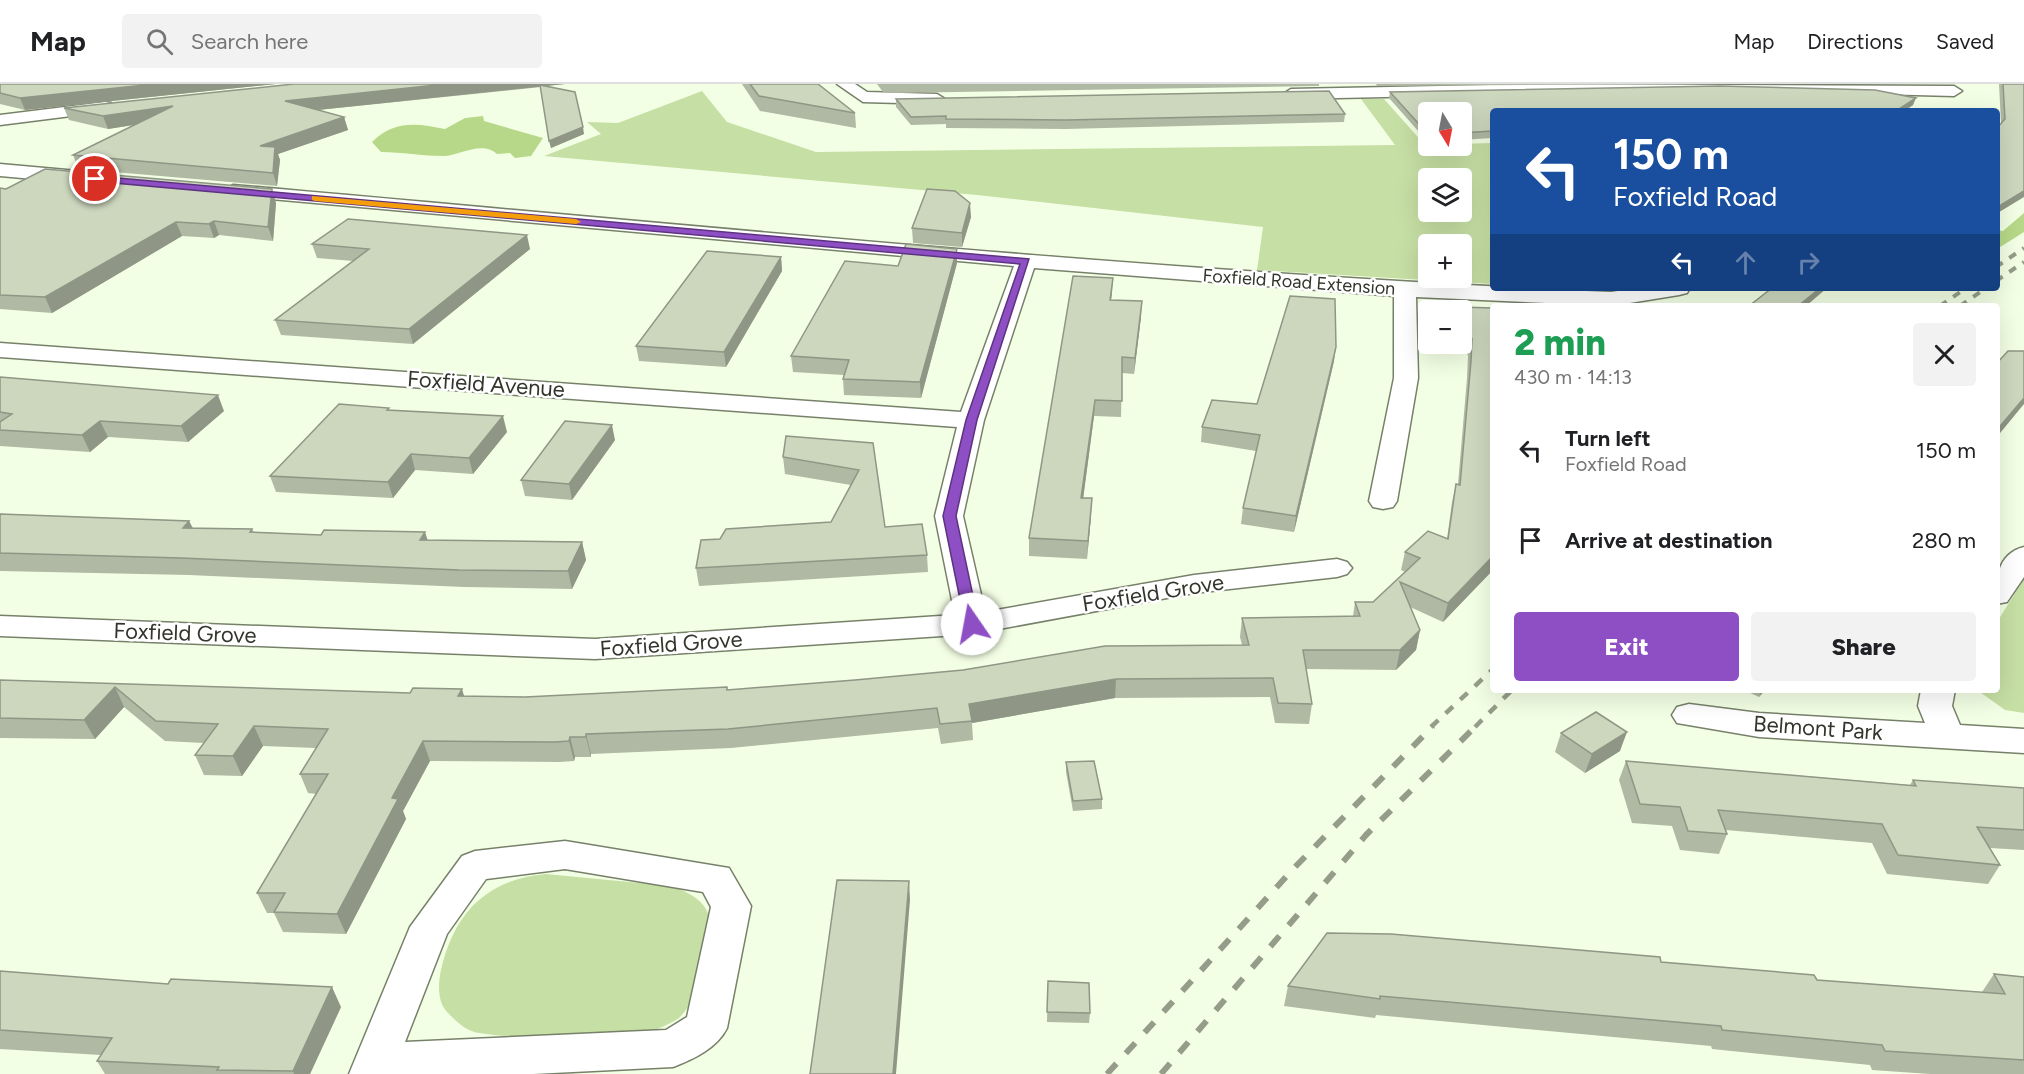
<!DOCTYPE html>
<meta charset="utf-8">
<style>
:root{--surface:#fff;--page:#f2f2f2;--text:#202124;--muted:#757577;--line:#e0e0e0;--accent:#8f4fc4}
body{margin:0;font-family:Figtree,sans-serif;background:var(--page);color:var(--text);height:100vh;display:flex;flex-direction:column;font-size:22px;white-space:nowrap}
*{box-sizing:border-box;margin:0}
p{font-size:20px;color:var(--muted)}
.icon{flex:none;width:33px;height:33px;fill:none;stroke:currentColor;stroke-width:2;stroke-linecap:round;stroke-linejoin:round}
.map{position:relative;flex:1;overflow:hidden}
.sheet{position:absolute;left:1490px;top:219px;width:510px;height:390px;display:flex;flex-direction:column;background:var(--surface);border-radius:6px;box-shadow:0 6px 24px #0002}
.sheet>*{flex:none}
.banner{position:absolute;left:1490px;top:24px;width:510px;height:183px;border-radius:6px;box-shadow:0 6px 24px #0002;background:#1a4fa0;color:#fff;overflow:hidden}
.needle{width:39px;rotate:170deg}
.buttons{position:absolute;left:1418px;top:18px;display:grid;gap:12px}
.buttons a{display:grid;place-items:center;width:54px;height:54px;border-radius:6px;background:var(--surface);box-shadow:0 6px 24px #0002;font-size:30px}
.pin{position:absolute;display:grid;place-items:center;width:51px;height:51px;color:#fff;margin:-26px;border:3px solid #fff;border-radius:50%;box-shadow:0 2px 6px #0007}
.me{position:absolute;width:66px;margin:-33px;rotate:348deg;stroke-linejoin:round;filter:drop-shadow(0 0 4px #0008)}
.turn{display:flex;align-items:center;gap:21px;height:126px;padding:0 24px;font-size:27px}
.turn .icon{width:78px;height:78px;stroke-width:2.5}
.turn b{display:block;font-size:42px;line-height:51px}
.lanes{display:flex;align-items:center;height:57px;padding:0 24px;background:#0003;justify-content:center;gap:30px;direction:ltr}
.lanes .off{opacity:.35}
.round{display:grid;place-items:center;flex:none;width:63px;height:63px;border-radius:6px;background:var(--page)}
.summary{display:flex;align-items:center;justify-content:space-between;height:102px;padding:0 24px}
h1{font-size:36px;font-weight:800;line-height:45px;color:#1e9e55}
.primary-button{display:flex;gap:12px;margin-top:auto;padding:12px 24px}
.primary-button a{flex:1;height:69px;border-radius:6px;background:var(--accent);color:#fff;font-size:24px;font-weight:800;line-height:69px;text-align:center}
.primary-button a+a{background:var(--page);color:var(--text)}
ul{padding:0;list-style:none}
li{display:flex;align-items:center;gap:18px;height:90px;padding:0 24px}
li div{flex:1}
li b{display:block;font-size:22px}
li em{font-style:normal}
header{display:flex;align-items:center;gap:36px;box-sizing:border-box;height:84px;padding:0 30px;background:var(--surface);border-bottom:2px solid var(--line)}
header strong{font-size:28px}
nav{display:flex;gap:33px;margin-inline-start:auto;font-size:21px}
.search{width:420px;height:54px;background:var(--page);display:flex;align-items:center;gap:15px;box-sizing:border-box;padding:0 21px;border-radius:6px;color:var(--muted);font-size:22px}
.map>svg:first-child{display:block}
.green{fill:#c6dfa4;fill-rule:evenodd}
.forest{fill:#b7d888}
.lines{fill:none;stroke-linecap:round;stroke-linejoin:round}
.minor-casing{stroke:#77816a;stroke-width:3}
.minor{fill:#fff;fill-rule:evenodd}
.rail-far2{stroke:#959d8a;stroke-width:4;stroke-dasharray:8 8;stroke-linecap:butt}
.rail-far1{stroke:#959d8a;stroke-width:4.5;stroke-dasharray:10 10;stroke-linecap:butt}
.rail{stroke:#959d8a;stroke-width:6;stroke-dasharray:14 14;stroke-linecap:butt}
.wall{fill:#afb9a3}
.shaded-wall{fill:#8f9685}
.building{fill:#ccd7be;stroke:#8f9685;stroke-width:1.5}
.route{fill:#8f4fc4;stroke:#5d337f;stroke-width:1.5}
.slow{fill:#f59e0b}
.labels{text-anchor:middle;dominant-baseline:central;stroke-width:5;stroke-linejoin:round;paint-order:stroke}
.far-street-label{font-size:18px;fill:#31352b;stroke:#fff}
.street-label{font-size:22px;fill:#31352b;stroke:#fff}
</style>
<header>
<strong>Map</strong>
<div class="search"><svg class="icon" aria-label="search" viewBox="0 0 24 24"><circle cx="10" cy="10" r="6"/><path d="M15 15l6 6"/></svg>Search here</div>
<nav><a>Map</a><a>Directions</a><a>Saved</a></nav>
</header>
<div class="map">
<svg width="2024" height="990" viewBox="0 0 2024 990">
<rect width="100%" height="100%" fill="#f3ffe4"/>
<g class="green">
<path d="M702 7 727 38 816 68 1395 61 1361 15H1384L1425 61 1492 59V200L1257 186 1263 143 977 111 544 72 601 50 587 38 618 39ZM1428 94H1461V128H1428ZM1428 160H1461V194H1428Z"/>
<polygon points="2024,495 2024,629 2005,626 1977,606 1996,606 1997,538"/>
<path d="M546 790 671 802C685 807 700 813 707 827 714 840 701 897 695 912 692 918 684 929 679 934 673 938 661 944 654 946 629 954 490 957 469 946 461 942 454 935 448 929 437 918 438 900 441 886 454 829 487 795 546 790Z"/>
</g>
<g class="forest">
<path d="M483 32 484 37 543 54 531 72 515 74 510 69 497 70C481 56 460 72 443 72 422 72 402 68 381 68L372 58C394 36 417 39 445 45L465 34Z"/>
<polygon points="2024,129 2024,148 1997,165 1997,146 2003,147"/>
</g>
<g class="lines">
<g class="minor-casing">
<g id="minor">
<polygon points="837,0 855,0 867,8 937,10 945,15 937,20 863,18"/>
<polygon points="1536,0 1954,2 1962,7 1954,12 1718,6 1291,15 1283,10 1291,5"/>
<polygon points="105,18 111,19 113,23 111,27 0,41 0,31"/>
<polygon points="0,80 78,87 87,93 78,99 0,92"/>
<path d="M233 101C692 141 1152 188 1611 208L1638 204H1690L1687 209 1679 211 1611 222 1416 213 1418 294 1397 417 1393 423 1383 425 1373 423 1369 417 1394 294V212L1034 184 984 336 963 432 985 528 1194 491 1337 475 1347 478 1352 484 1347 490 1337 493 1194 509 972 550 595 575 0 552V532L595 555 955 531 935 432 957 343 0 273V259L961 328 1014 182 226 111 223 107Z"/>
<path d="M2024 463V493L2007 518 1996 520C1996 497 1996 470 2024 463Z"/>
<polygon points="1921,606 1955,606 1952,622 1960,641 2024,645 2024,669 1759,653 1677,639 1672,631 1677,623 1689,620 1759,629 1925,639 1918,622"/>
<path d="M565 757 729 784 751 822 727 944C717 964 694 975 673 983L533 990H349L410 843 462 772 475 767ZM565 785 703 808 711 823 687 933 666 946 405 958 447 850 486 795Z"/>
</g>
</g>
<use href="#minor" class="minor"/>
<g class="rail-far2">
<polyline points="1996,183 2024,164"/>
<polyline points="1996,197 2024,178"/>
<polyline points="1940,222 1966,204"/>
<polyline points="1960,222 1986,204"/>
</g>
<g class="rail-far1">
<polyline points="1431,643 1492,586"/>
<polyline points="1475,643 1512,606"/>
</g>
<g class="rail">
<polyline points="1107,990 1295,783 1433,642"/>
<polyline points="1161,990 1366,751 1476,642"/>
</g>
</g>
<g class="wall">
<polygon points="0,0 276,0 25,26 0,20"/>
<polygon points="294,0 565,0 546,2 584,50 551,64 541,3 318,26 344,33 348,46 278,70 280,76 277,102 79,85 73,71 134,41 108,45 69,36 64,24"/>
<polygon points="742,0 818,0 855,29 856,44 760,27"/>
<polygon points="877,0 1319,0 1319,2 893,9 883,8"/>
<polygon points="1376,0 1706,0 1377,2"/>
<polygon points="1999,0 2024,0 1996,130 2001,39"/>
<polygon points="1390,8 1913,21 1904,27 1492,27 1492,54 1461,56 1461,28 1428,28 1428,57 1427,57 1389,14"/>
<polygon points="896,15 1345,30 1344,38 1066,45 946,44 946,40 911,41 896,23"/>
<polygon points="0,104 276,119 273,157 219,151 214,154 182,152 52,229 0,225"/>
<polygon points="971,133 962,163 913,159 912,144"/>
<polygon points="312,160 530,165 413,260 281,251 275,236 353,177 317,174"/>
<polygon points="957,165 957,179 921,314 844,311 843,295 844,291 793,288 791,272 898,182"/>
<polygon points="781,173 782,187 726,283 639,277 636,262"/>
<polygon points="1112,209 1111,216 1141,233 1134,290 1122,289 1121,333 1094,332 1083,414 1091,432 1087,475 1029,472 1029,454"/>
<polygon points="1459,223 1492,224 1492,487 1443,538 1410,523 1420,546 1416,566 1396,586 1306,585 1312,620 1309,640 1275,639 1270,613 1115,614 972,639 973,656 941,660 938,644 731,664 591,670 591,673 575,673 574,677 560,678 430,677 403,727 406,735 346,850 283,848 274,829 267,829 257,809 316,710 308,709 300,690 316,664 263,662 242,692 204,691 195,671 204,659 165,657 124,623 95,655 0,654 0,596 464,612 525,613 727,606 855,596 1242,561 1240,553 1242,534 1353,532 1355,518 1373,518 1405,488 1401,486 1405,468 1447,455 1452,418 1456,400 1458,400 1467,294 1468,272 1461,253 1461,226 1459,226"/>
<polygon points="1334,277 1294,448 1241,440 1243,424 1256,367 1201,358 1202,343 1257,320"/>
<polygon points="0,293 224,327 188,358 108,353 90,368 0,362"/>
<polygon points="390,326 507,348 473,390 415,386 393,414 276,408 270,392"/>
<polygon points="615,356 572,416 525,412 521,396"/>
<polygon points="873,359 885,443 927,471 928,488 699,502 696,484 720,455 831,438 851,401 785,390 783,373"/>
<polygon points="0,430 189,437 193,444 252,445 254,448 428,456 582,458 586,476 572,505 464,503 189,491 0,487"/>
<polygon points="1744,606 1765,606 1759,613"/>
<polygon points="1561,649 1620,667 1585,689 1555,668"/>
<polygon points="1626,677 1910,701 1913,696 2024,704 2024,766 1990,764 2000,781 1988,800 1887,790 1872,759 1726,746 1727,750 1719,770 1680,766 1672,742 1632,739 1619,696"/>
<polygon points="1066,678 1102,715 1102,725 1073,727 1066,688"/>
<polygon points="1661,878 1817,896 1982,908 1994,890 2024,893 2024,990 1930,990 1872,986 1870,981 1712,965 1711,962 1376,931 1375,934 1284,922 1288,902"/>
<polygon points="0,887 341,923 310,990 105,990 97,977 101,971 0,965"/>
<polygon points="1048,897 1090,929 1089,939 1047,938"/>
</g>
<g class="shaded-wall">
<polygon points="155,0 276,0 25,26 20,14"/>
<polygon points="446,0 565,0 289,29 285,17"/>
<polygon points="1916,14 1913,21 1904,27 1896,27"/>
<polygon points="173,22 177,34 108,45 103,32"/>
<polygon points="344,33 348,46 278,70 280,76 277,102 273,89 260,62"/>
<polygon points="583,43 584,50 551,64 549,57"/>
<polygon points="272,105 276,119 273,157 268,143"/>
<polygon points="2024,107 2024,113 1996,130 1996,124"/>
<polygon points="970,119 971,133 962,163 962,149"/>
<polygon points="214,137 219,151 214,154 209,140"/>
<polygon points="176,138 182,152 52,229 45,213"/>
<polygon points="527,151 530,165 413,260 409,245"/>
<polygon points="957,165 957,179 921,314 920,298"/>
<polygon points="781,173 782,187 726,283 724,268"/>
<polygon points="1113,194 1112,209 1109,231 1110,216"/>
<polygon points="1820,204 1827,204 1806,222 1798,222"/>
<polygon points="1142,217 1141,233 1134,290 1135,274"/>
<polygon points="1336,263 1334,277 1294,448 1296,432"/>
<polygon points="218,311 224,327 188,358 181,342"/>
<polygon points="2024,314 2024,320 1996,354 1996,347"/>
<polygon points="1095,316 1094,332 1081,431 1081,414"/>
<polygon points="503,332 507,348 473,390 469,374"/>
<polygon points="100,337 108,353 90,368 82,351"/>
<polygon points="612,341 615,356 572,416 569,400"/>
<polygon points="411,370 415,386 393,414 388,398"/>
<polygon points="1092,414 1091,432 1087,475 1088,457"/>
<polygon points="189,437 197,454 183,444"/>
<polygon points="425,448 431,466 420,456"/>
<polygon points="582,458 586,476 572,505 568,487"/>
<polygon points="1492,473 1492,487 1443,538 1448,519"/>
<polygon points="1420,546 1416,566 1396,586 1400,566"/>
<polygon points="1116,595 1115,614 972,639 969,620"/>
<polygon points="115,603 124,623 95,655 84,636"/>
<polygon points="462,605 468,625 458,612"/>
<polygon points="1762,606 1765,606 1759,613"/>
<polygon points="254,642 263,662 242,692 233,672"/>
<polygon points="1627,648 1620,667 1585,689 1592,670"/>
<polygon points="586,650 591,670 591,673 586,653"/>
<polygon points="570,653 575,673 574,677 569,657"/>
<polygon points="423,657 430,677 403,727 406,735 346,850 337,830 392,714"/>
<polygon points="909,797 910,816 896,990 893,990"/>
<polygon points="332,903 341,923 310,990 294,990 293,987"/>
</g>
<g class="building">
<polygon points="0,0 155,0 20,14 0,9"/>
<polygon points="294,0 446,0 285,17 344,33 260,62 275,63 273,89 73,71 173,22 103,32 64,24"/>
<polygon points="750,0 818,0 855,29 759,12"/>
<polygon points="2003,0 2024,0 2024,107 1996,124 1996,45 2005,35"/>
<polygon points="540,1 575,8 583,43 549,57"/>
<polygon points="1720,2 1875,6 1916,14 1896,27 1492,27 1492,47 1461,49 1461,28 1428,28 1428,50 1390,8"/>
<polygon points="1329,7 1345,30 1066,36 946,35 946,32 911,33 896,15"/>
<polygon points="45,85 272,105 268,143 214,137 209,140 176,138 45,213 0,211 0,104 6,105"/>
<polygon points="927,105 955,107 970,119 962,149 912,144"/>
<polygon points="348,135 527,151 409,245 275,236 369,165 312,160"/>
<polygon points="906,160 957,165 920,298 843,295 849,276 791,272 845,177 898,182"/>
<polygon points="707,167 781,173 724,268 636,262"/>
<polygon points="1073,192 1113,194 1110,216 1142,217 1135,274 1122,273 1122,317 1095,316 1081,414 1092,414 1088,457 1029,454"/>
<polygon points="1772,204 1820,204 1798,222 1749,222"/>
<polygon points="1290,212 1335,215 1336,263 1296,432 1243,424 1260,351 1202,343 1212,316 1257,320"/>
<polygon points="1459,223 1492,224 1492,473 1448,519 1400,498 1420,546 1400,566 1303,566 1312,620 1278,619 1273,594 1116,595 969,620 972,637 940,640 937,624 728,645 586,650 586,653 570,653 569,657 555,658 423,657 392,714 398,715 337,830 274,828 285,809 257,809 328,690 300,690 328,645 254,642 233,672 195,671 218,640 156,637 115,603 84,636 0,634 0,596 410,609 413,604 462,605 458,612 525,613 727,603 727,606 855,596 963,586 1105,562 1249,561 1242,534 1360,532 1355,518 1373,518 1420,474 1405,468 1428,447 1448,455 1456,400 1460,401 1471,277 1472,255"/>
<polygon points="2008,267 2024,267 2024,314 1996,347 1996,280"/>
<polygon points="0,293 218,311 181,342 100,337 82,351 0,346 0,338 12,330 0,328"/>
<polygon points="339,320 389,324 387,326 503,332 469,374 411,370 388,398 270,392"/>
<polygon points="565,337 612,341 569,400 521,396"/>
<polygon points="786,352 873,359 885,443 922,440 927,471 696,484 701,456 720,455 726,445 831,438 859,386 783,373"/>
<polygon points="0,430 189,437 183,444 252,445 250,448 321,451 324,446 425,448 420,456 582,458 568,487 459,486 181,474 0,469"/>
<polygon points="1596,628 1627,648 1592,670 1561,649"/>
<polygon points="1094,677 1102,715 1073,717 1066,678"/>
<polygon points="1626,677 1916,702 1913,696 2024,704 2024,746 1977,743 2000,781 1898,771 1882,740 1718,726 1727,750 1688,747 1680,723 1640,720"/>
<polygon points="837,796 909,797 893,990 810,990"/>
<polygon points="1327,849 1391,850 1660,873 1661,878 1814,891 1817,896 2005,910 1994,890 2024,893 2024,976 1885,967 1882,961 1722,946 1721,942 1380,912 1380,915 1288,902"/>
<polygon points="0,887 168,900 171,895 332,903 293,987 217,986 219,983 97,977 112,954 0,946"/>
<polygon points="1048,897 1089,899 1090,929 1047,928"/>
</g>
<polygon class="route" points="95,92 1029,175 977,336 956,432 979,540 972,545 965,540 943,432 966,336 1020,180 92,97"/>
<polygon class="slow" points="312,112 576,135 581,138 576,140 315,117 312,116"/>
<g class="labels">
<g class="far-street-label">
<text transform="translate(1299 198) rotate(4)">Foxfield Road Extension</text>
</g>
<g class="street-label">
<text transform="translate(486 300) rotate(4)">Foxfield Avenue</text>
<text transform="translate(1153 509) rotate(-9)">Foxfield Grove</text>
<text transform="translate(185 549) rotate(2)">Foxfield Grove</text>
<text transform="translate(671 560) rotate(-4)">Foxfield Grove</text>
<text transform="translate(1818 644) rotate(4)">Belmont Park</text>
</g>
</g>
</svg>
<div class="buttons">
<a><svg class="needle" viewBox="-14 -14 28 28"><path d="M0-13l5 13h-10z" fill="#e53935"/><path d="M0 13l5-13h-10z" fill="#757577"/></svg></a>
<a><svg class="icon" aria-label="layers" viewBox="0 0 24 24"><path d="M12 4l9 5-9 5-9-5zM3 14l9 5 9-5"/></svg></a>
<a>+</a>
<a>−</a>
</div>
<div class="pin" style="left:95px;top:95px;background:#d93025"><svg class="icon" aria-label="arrive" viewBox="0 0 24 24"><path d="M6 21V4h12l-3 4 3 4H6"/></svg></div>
<svg class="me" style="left:972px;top:540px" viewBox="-20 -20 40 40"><circle r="19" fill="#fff"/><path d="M0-13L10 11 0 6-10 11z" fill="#8f4fc4"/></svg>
<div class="banner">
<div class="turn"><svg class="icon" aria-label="left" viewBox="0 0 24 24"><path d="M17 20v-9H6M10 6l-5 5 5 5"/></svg><div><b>150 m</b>Foxfield Road</div></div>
<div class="lanes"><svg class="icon" aria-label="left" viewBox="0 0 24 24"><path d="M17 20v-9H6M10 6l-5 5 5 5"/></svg><svg class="icon off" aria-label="ahead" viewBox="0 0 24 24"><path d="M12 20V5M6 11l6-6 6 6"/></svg><svg class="icon off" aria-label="right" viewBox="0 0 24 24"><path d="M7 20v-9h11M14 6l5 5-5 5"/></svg></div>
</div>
<section class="sheet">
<div class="summary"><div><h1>2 min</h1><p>430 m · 14:13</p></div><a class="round"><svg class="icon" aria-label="close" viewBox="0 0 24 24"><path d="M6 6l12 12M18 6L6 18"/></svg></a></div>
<ul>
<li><svg class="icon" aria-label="left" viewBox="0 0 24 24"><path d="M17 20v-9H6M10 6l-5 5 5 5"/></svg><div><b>Turn left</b><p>Foxfield Road</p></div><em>150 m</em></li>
<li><svg class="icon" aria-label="arrive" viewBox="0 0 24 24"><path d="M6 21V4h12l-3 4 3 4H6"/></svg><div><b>Arrive at destination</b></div><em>280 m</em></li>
</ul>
<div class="primary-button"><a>Exit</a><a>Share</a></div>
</section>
</div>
